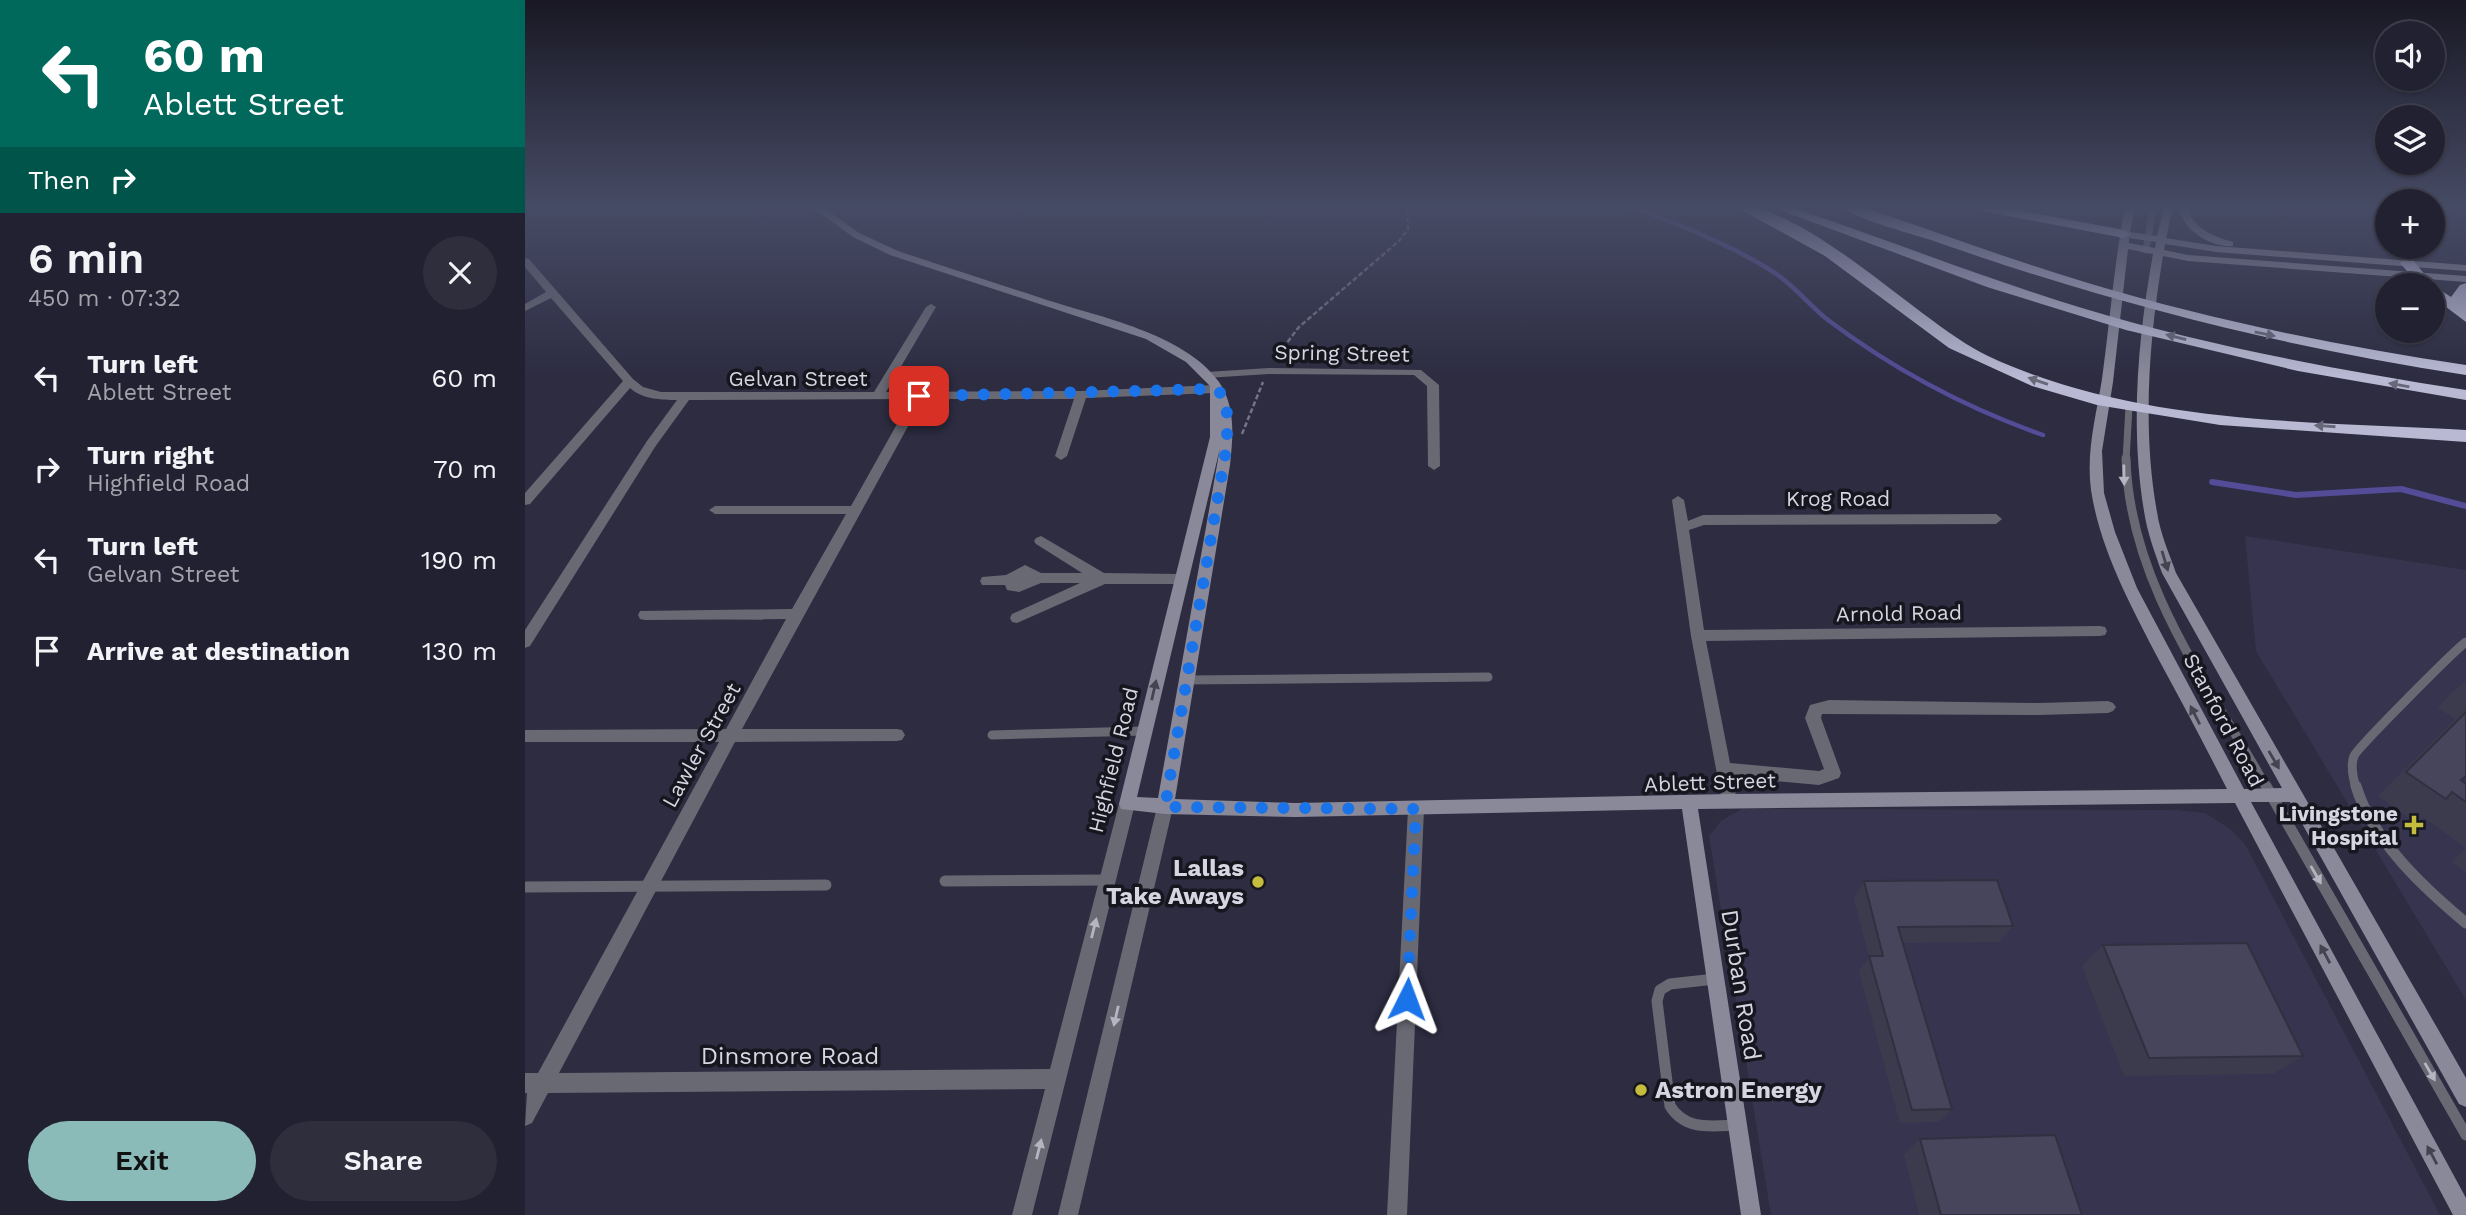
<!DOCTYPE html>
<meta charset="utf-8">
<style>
:root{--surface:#222131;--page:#2e2e3d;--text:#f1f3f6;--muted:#a2a3ab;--line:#3f3e4d;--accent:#8bbbb9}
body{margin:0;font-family:"Work Sans",sans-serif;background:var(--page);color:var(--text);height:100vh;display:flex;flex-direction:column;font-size:26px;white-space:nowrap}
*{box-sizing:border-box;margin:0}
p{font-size:23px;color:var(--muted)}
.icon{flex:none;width:38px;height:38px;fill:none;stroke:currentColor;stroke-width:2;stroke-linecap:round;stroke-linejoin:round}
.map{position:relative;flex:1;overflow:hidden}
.details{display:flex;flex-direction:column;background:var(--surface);width:525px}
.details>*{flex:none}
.top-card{background:#00695c;color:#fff;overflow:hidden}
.tools{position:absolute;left:1850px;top:21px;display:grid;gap:14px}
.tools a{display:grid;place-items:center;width:70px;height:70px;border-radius:50%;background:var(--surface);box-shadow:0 2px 5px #0004,0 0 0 2px var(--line);font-size:35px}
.pin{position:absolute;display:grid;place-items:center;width:60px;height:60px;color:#fff;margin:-30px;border-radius:14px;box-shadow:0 4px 10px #0006}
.me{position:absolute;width:77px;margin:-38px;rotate:3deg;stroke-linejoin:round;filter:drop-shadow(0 0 5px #0008)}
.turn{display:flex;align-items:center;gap:24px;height:147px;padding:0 28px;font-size:32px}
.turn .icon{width:91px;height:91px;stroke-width:2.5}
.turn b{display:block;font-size:49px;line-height:60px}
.then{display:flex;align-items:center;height:66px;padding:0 28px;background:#0003;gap:14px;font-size:26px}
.round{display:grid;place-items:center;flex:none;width:74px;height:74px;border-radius:37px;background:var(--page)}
.summary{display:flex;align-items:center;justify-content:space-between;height:119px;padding:0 28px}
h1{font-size:42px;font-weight:600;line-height:52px}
.button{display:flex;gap:14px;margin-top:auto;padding:14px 28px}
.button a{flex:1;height:80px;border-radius:42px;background:var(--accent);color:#111;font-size:28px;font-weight:600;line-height:80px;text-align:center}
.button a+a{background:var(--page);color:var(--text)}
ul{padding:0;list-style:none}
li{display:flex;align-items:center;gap:21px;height:91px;padding:0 28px}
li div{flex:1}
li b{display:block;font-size:26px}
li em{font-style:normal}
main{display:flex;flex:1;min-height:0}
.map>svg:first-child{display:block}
.built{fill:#36344f}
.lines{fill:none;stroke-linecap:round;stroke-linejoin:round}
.stream-far1{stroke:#544c96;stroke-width:4.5}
.stream{stroke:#544c96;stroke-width:6}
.path{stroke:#757486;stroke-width:2.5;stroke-dasharray:5 2.5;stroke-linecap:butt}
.lane-far2{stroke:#696974;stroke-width:7}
.lane-far1{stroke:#696974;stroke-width:9}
.lane{stroke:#696974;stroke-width:11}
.street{fill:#696974;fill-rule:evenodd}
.secondary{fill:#89899a;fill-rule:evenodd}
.highway{fill:#b9b9d3;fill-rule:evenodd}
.wall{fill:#3c3b4e}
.building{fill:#46455b;stroke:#313040;stroke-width:2}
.oneway{fill:#686879}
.oneway2{fill:#b5b5c2}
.oneway3{fill:#444450}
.route{stroke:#1a73e8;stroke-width:12;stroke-dasharray:0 21.6}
.poi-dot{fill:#c4bc3d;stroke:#16161f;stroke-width:2.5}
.labels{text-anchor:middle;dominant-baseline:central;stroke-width:7;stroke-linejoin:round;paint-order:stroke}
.street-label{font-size:21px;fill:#d6d6e3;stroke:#16161f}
.poi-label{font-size:21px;font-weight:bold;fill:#d6d6e3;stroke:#16161f;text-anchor:end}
.near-poi-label{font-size:24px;font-weight:bold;fill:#d6d6e3;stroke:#16161f;text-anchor:end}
.near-street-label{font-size:24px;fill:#d6d6e3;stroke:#16161f}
</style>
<main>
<section class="details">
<div class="top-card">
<div class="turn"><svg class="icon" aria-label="left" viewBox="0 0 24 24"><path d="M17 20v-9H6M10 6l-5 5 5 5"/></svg><div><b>60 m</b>Ablett Street</div></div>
<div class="then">Then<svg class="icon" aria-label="right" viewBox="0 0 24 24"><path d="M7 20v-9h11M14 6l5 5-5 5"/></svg></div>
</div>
<div class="summary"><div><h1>6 min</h1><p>450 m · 07:32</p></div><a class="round"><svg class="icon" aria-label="close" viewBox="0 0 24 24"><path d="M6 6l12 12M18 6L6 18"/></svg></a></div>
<ul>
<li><svg class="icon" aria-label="left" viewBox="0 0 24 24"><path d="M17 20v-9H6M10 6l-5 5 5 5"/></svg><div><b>Turn left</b><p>Ablett Street</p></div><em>60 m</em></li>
<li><svg class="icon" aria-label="right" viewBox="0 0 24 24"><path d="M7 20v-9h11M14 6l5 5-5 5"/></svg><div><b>Turn right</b><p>Highfield Road</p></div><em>70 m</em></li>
<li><svg class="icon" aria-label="left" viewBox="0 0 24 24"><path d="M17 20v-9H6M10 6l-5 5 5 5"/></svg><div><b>Turn left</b><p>Gelvan Street</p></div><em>190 m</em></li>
<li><svg class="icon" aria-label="arrive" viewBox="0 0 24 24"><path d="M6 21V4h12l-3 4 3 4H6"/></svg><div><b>Arrive at destination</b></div><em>130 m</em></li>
</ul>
<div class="button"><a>Exit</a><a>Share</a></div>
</section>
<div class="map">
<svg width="1941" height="1215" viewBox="0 0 1941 1215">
<rect width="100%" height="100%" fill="#2d2c41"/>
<g class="built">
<polygon points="1720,536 1941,570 1941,1000 1731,651"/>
<polygon points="1217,809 1652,810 1680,813 1704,828 1720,844 1915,1215 1246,1215 1184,836 1196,821"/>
</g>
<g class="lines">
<path class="stream-far1" d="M1107 207C1155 225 1204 244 1247 271 1268 284 1284 305 1303 320 1368 369 1441 408 1518 435"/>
<polyline class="stream" points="1687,482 1771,495 1876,489 1941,506"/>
<g class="path">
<polyline points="749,360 774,327 874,241 883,229 882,207"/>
<polyline points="717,434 738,382"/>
</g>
<g class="lane-far2">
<polyline points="1621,250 1628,207"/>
<polyline points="1601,460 1604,407"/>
</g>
<g class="lane-far1">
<path d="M1601 458C1604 582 1683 684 1742 788"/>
<polyline points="661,680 963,677"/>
<polyline points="467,735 619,731"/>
<path d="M1831 788C1828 778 1825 766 1829 756 1832 748 1930 650 1941 642"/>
</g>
<g class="lane">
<polyline points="1741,786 1941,1135"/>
<path d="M1831 786C1847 840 1899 888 1941 923"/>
<polyline points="420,881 581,880"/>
<polyline points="0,887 301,885"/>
<path d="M1190 979 1145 984 1135 990 1132 1001 1145 1106C1161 1131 1185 1126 1212 1125"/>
</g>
<g class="street">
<path d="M0 258 4 259 108 379 118 387 136 392H349L401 307 406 304 411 307 361 392 556 391 690 385 696 389 690 393 561 398 542 456 536 460 530 456 549 399H398L217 729H372L377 730 380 735 377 740 372 741 210 742 34 1073 525 1069 594 804 596 799 602 797 608 799 610 804 507 1215H487L520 1089 23 1093 7 1123 0 1126 2 1093H0V1073H13L194 742H0V730L201 729 261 619 120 620 115 619 113 615 115 611 267 609 321 514H190L184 510 190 506H326L386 399 164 400 130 447 5 646 0 648V630L122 441 152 400C136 400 117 399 105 388L5 504 0 505V493L98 381 26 298 0 311V304L21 292 0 267Z"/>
<polygon points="744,368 896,370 914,385 915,466 909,470 903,466 902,386 889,375 744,374 681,378 675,375 681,372"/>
<polygon points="1153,496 1159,500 1163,521 1178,515 1471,514 1477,519 1471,524 1179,525 1164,530 1179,630 1575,626 1580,627 1582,631 1580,635 1575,636 1181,641 1205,763 1294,771 1299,769 1280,718 1285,705 1304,700 1514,703 1583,701 1588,703 1591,707 1588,711 1583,713 1514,715 1297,714 1296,718 1316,773 1314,778 1294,785 1207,777 1212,801 1210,806 1204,808 1198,806 1166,636 1147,500"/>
<polygon points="516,536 579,573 655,574 662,579 655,584 580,584 492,623 487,622 485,618 487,614 555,583 516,583 494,592 482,590 480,585 457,585 455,581 457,577 481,575 500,565 516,573 557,573 511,544 509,541 511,538"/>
<polygon points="640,800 646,802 648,807 553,1215 533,1215 632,807 634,802"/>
<polygon points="891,802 897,804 899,809 882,1215 862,1215 883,809 885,804"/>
</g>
<g class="secondary">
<path d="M287 207H298L334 233 373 251C421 267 470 283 519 299 574 317 659 333 694 382 711 407 708 437 705 465L650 799 771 803 1204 794 1702 789C1680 746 1658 704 1635 662 1607 608 1575 550 1566 490 1561 452 1571 416 1577 379 1585 321 1589 263 1600 207H1610L1605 232 1632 236 1639 207H1648L1641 238 1691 246 1941 265V271L1691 252 1640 244 1639 250 1663 255 1941 276V282L1663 261 1638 256C1624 339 1617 429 1632 512 1635 533 1644 553 1651 573L1941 1078V1107L1934 1104 1765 802H1726L1941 1198V1215H1928L1710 803 1173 809 1236 1215H1216L1157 809 771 817 640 814 596 809 594 804 685 437V386L661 362 621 339 365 255 328 237ZM1604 238 1631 242 1630 248 1604 243ZM1603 249 1628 254C1613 337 1605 427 1619 511 1622 532 1630 553 1637 573L1757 788 1719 789 1612 588 1590 532 1579 493 1577 451 1588 382ZM695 448 633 798 612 797Z"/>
<path d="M1654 207H1662C1668 229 1688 236 1708 242V246C1686 248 1657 230 1654 207Z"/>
</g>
<g class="highway">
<path d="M1211 207C1278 201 1397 325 1463 356 1611 425 1782 421 1941 430V442L1695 425 1572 405 1507 386 1424 348 1300 256Z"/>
<path d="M1247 207H1266C1363 240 1459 278 1557 308 1683 346 1812 370 1941 390V400L1773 371 1601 330 1462 287Z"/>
<path d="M1317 207H1337C1412 232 1486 260 1563 283 1687 320 1813 346 1941 365V375C1757 347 1581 302 1406 240 1387 234 1328 218 1317 207Z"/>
<polygon points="1450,207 1477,207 1599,230 1606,234 1599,238 1457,211"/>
<polygon points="1883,258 1888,260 1909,286 1926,297 1935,285 1941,283 1941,322 1908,297 1908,285 1894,285 1875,263"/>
</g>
</g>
<g class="wall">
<polygon points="1941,681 1941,776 1936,780 1941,784 1941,848 1898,817 1891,823 1853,796 1930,719 1913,708 1924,695"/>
<polygon points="1941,848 1941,872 1927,862"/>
<polygon points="1339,881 1488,926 1474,942 1378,943 1427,1109 1414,1122 1375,1123 1334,972 1344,957 1329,898"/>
<polygon points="1578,945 1778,1056 1748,1074 1599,1076 1557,966"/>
<polygon points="1395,1139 1557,1215 1394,1215 1379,1155"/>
</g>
<g class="building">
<polygon points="1941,712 1941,776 1936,780 1941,784 1941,802 1927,792 1921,799 1881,772"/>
<polygon points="1472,880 1488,926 1373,927 1427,1109 1387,1110 1344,956 1358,956 1339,881"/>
<polygon points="1722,943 1778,1056 1624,1058 1578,945"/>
<polygon points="1530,1135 1557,1215 1416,1215 1395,1139"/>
</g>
<defs><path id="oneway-solid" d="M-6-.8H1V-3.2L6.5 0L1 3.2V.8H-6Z" transform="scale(1.75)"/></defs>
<g class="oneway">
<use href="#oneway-solid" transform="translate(1740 334) rotate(12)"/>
<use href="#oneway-solid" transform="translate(1651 337) rotate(-166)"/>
<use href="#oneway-solid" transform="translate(1513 381) rotate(-161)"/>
<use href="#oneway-solid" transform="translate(1874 385) rotate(-170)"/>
<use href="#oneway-solid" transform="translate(1800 426) rotate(-176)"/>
</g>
<g class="oneway2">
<use href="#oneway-solid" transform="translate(1599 475) rotate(89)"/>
<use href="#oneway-solid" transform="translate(1791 875) rotate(60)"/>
<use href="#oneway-solid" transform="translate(569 928) rotate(-76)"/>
<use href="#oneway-solid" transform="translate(591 1016) rotate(103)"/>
<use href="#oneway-solid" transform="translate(1905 1072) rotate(60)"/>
<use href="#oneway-solid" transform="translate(514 1149) rotate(-76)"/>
</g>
<g class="oneway3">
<use href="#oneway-solid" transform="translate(1640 561) rotate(73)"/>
<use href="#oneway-solid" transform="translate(629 690) rotate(-77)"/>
<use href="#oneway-solid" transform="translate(1670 715) rotate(-117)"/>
<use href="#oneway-solid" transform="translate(1749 760) rotate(60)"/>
<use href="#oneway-solid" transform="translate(1800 954) rotate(-118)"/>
<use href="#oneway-solid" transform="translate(1907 1155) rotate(-118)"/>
</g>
<linearGradient id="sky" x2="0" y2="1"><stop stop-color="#191824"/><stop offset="0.55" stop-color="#464b65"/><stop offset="1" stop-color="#464b65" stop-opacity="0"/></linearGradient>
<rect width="1941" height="377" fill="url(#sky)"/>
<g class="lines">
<polyline class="route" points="394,396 690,389 698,395 703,418 701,450 640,807 891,809 882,999"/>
</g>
<g class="poi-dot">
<path d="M1885.5 814.5h7v7h7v7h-7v7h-7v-7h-7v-7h7z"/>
<circle cx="733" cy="882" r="7"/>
<circle cx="1116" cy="1090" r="7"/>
</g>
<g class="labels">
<g class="street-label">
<text transform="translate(817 353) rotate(1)">Spring Street</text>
<text x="273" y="378">Gelvan Street</text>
<text x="1313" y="498">Krog Road</text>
<text transform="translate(1374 613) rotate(-1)">Arnold Road</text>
<text transform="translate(1699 720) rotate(62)">Stanford Road</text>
<text transform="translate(176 745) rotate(-61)">Lawler Street</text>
<text transform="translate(588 760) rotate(-76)">Highfield Road</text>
<text transform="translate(1185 782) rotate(-2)">Ablett Street</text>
</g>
<g class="poi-label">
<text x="1873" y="813">Livingstone<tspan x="1873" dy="24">Hospital</tspan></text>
</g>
<g class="near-poi-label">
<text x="719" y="868">Lallas<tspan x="719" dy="28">Take Aways</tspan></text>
<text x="1130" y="1090" text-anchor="start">Astron Energy</text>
</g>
<g class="near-street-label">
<text transform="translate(1216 985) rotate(81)">Durban Road</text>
<text x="265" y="1056">Dinsmore Road</text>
</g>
</g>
</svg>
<div class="tools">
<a><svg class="icon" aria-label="sound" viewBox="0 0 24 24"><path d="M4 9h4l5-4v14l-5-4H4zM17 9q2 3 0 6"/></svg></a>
<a><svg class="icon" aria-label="layers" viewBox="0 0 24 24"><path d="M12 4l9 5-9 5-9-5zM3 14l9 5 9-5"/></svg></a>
<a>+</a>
<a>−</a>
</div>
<div class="pin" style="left:394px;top:396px;background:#d93025"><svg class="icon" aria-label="arrive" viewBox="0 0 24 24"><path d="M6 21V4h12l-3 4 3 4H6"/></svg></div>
<svg class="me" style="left:882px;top:999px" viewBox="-20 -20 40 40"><path d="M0-17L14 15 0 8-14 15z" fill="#1a73e8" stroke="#fff" stroke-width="4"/></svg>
</div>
</main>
